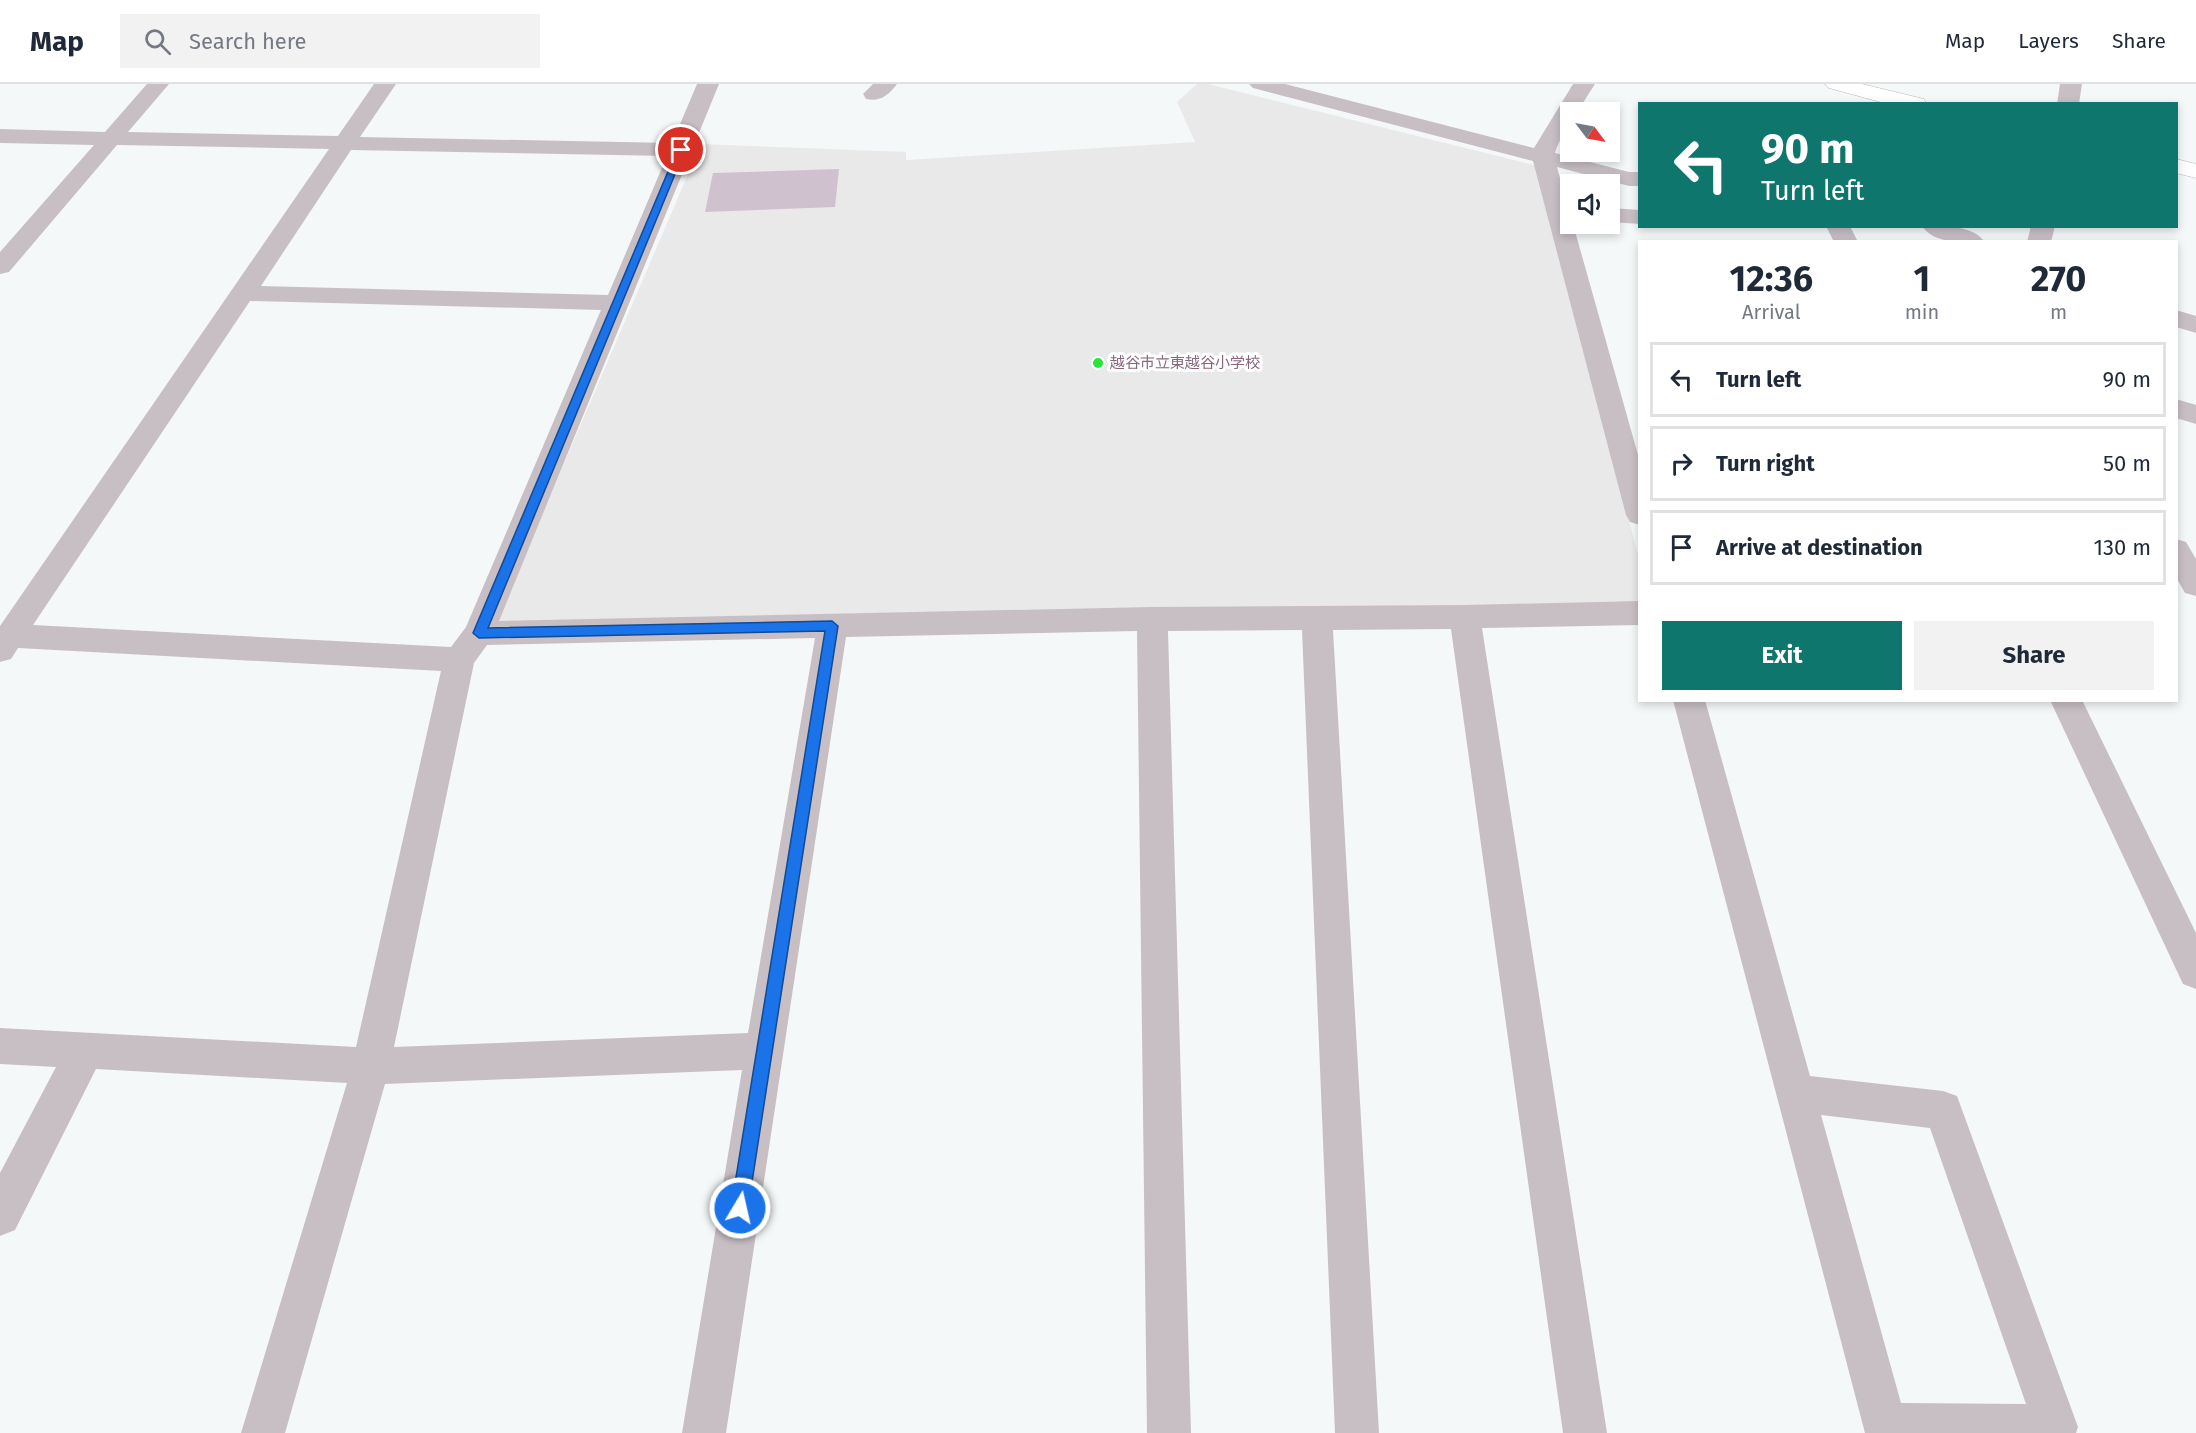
<!DOCTYPE html>
<meta charset="utf-8">
<style>
:root{--surface:#fff;--page:#f2f2f3;--text:#1f2937;--muted:#747a83;--line:#e0e1e3;--accent:#0f766e}
body{margin:0;font-family:"Fira Sans","Noto Sans JP",sans-serif;background:var(--page);color:var(--text);height:100vh;display:flex;flex-direction:column;font-size:22px;white-space:nowrap}
*{box-sizing:border-box;margin:0}
p{font-size:20px;color:var(--muted)}
.icon{flex:none;width:33px;height:33px;fill:none;stroke:currentColor;stroke-width:2;stroke-linecap:round;stroke-linejoin:round}
.map{position:relative;flex:1;overflow:hidden}
.details{position:absolute;left:1638px;top:156px;width:540px;height:462px;display:flex;flex-direction:column;background:var(--surface);border-radius:0px;box-shadow:0 3px 9px #0003}
.details>*{flex:none}
.banner{position:absolute;left:1638px;top:18px;width:540px;height:126px;border-radius:0px;box-shadow:0 3px 9px #0003;background:#0f766e;color:#fff;overflow:hidden}
.needle{width:39px;rotate:122deg}
.buttons{position:absolute;left:1560px;top:18px;display:grid;gap:12px}
.buttons a{display:grid;place-items:center;width:60px;height:60px;border-radius:0px;background:var(--surface);box-shadow:0 3px 9px #0003;font-size:30px}
.pin{position:absolute;display:grid;place-items:center;width:51px;height:51px;color:#fff;margin:-26px;border:3px solid #fff;border-radius:50%;box-shadow:0 2px 6px #0007}
.me{position:absolute;width:66px;margin:-33px;rotate:9deg;stroke-linejoin:round;filter:drop-shadow(0 0 4px #0008)}
.turn{display:flex;align-items:center;gap:21px;height:126px;padding:0 24px;font-size:27px}
.turn .icon{width:78px;height:78px;stroke-width:2.5}
.turn b{display:block;font-size:42px;line-height:51px}
.eta{display:flex;justify-content:space-evenly;align-items:center;height:102px;text-align:center}
.eta b{font-size:36px;font-weight:700;line-height:42px}
.cta{display:flex;gap:12px;margin-top:auto;padding:12px 24px}
.cta a{flex:1;height:69px;border-radius:0px;background:var(--accent);color:#fff;font-size:24px;font-weight:700;line-height:69px;text-align:center}
.cta a+a{background:var(--page);color:var(--text)}
ul{padding:0;list-style:none}
li{display:flex;align-items:center;gap:18px;height:75px;margin:0 12px 9px;padding:0 12px;border:3px solid var(--line);border-radius:0px}
li div{flex:1}
li b{display:block;font-size:22px}
li em{font-style:normal}
header{display:flex;align-items:center;gap:36px;box-sizing:border-box;height:84px;padding:0 30px;background:var(--surface);border-bottom:2px solid var(--line)}
header strong{font-size:28px}
nav{display:flex;gap:33px;margin-inline-start:auto;font-size:21px}
.search{width:420px;height:54px;background:var(--page);display:flex;align-items:center;gap:15px;box-sizing:border-box;padding:0 21px;border-radius:0px;color:var(--muted);font-size:22px}
.map>svg:first-child{display:block}
.built{fill:#e9e9ea}
.water{fill:#d0c1ce}
.lines{fill:none;stroke-linecap:round;stroke-linejoin:round}
.major-casing{stroke:#bcb3b9;stroke-width:1}
.minor{fill:#c8bfc5;fill-rule:evenodd}
.major{fill:#fff;fill-rule:evenodd}
.route{fill:#1a73e8;stroke:#114b97;stroke-width:1.5}
.poi-dot{fill:#28e639;stroke:#fff;stroke-width:2}
.labels{text-anchor:middle;dominant-baseline:central;stroke-width:6;stroke-linejoin:round;paint-order:stroke}
.far-poi-label{font-size:15px;fill:#87677d;stroke:#fff;text-anchor:start}
</style>
<header>
<strong>Map</strong>
<div class="search"><svg class="icon" aria-label="search" viewBox="0 0 24 24"><circle cx="10" cy="10" r="6"/><path d="M15 15l6 6"/></svg>Search here</div>
<nav><a>Map</a><a>Layers</a><a>Share</a></nav>
</header>
<div class="map">
<svg width="2196" height="1349" viewBox="0 0 2196 1349">
<rect width="100%" height="100%" fill="#f5f8f8"/>
<polygon class="built" points="1197,0 1208,0 1538,82 1639,475 1639,520 496,538 701,60 906,68 906,76 1195,58 1177,18"/>
<polygon class="water" points="839,85 835,123 705,128 713,89"/>
<g class="lines">
<g class="major-casing">
<g id="major">
<polygon points="1825,0 1862,0 1924,15 1926,20 1888,20 1829,4"/>
<polygon points="2176,75 2196,80 2196,94 2176,89"/>
</g>
</g>
<g class="minor">
<path d="M147 0H169L128 48 338 52 374 0H396L360 53 672 59 697 0H719L499 537 1152 523 1465 521 1640 517V541L1482 544 1607 1349H1563L1451 545 1333 546 1379 1349H1335L1302 546 1168 547 1191 1349H1147L1137 547 846 553 726 1349H682L742 986 385 1000 285 1349H241L347 999 96 985 15 1146 0 1152V1089L56 983 0 980V944L356 963 441 587 18 564 11 575 0 578V542L329 65 117 61 9 188 0 190V168L94 61 0 59V45L105 48ZM351 66 667 72 608 211 261 202ZM250 217 601 226 466 543 451 563 33 541ZM815 554 748 949 394 963 474 579 487 561Z"/>
<path d="M873 0H897C889 11 880 18 866 15L863 10Z"/>
<path d="M1249 0H1285L1534 64 1573 0H1595L1577 28H1570C1570 44 1559 54 1555 69L1629 88H1640V102H1629L1557 83 1570 130V140H1573L1640 378V441L1630 438 1626 431 1533 77 1253 4Z"/>
<polygon points="2060,0 2082,0 2079,20 2057,20"/>
<polygon points="1610,124 1640,126 1640,140 1610,138"/>
<polygon points="1826,142 1850,142 1858,158 1834,158"/>
<path d="M1922 142C1941 142 1972 140 1985 158 1966 158 1934 161 1922 142Z"/>
<polygon points="2031,142 2055,142 2051,158 2027,158"/>
<polygon points="2176,226 2196,232 2196,249 2176,243"/>
<polygon points="2176,315 2196,321 2196,340 2176,334"/>
<polygon points="2176,455 2186,458 2196,475 2196,512 2185,509 2176,493"/>
<path d="M1673 616H1705L1810 992 1943 1007 1957 1012 2078 1343 2076 1349H1865ZM1821 1031 1930 1044 2026 1320 1901 1319Z"/>
<polygon points="2050,616 2082,616 2196,849 2196,905 2183,900"/>
</g>
<use href="#major" class="major"/>
</g>
<polygon class="route" points="678,64 685,66 488,544 832,537 838,542 748,1124 746,1130 740,1133 734,1130 731,1124 825,547 479,554 473,549"/>
<circle class="poi-dot" cx="1098" cy="279" r="6"/>
<g class="labels">
<g class="far-poi-label">
<text x="1110" y="279">越谷市立東越谷小学校</text>
</g>
</g>
</svg>
<div class="buttons">
<a><svg class="needle" viewBox="-14 -14 28 28"><path d="M0-13l5 13h-10z" fill="#e53935"/><path d="M0 13l5-13h-10z" fill="#747a83"/></svg></a>
<a><svg class="icon" aria-label="sound" viewBox="0 0 24 24"><path d="M4 9h4l5-4v14l-5-4H4zM17 9q2 3 0 6"/></svg></a>
</div>
<div class="pin" style="left:681px;top:66px;background:#d93025"><svg class="icon" aria-label="arrive" viewBox="0 0 24 24"><path d="M6 21V4h12l-3 4 3 4H6"/></svg></div>
<svg class="me" style="left:740px;top:1124px" viewBox="-20 -20 40 40"><circle r="17" fill="#1a73e8" stroke="#fff" stroke-width="3"/><path d="M0-11L8 9 0 5-8 9z" fill="#fff"/></svg>
<div class="banner">
<div class="turn"><svg class="icon" aria-label="left" viewBox="0 0 24 24"><path d="M17 20v-9H6M10 6l-5 5 5 5"/></svg><div><b>90 m</b>Turn left</div></div>
</div>
<section class="details">
<div class="eta">
<div><b>12:36</b><p>Arrival</p></div>
<div><b>1</b><p>min</p></div>
<div><b>270</b><p>m</p></div>
</div>
<ul>
<li><svg class="icon" aria-label="left" viewBox="0 0 24 24"><path d="M17 20v-9H6M10 6l-5 5 5 5"/></svg><div><b>Turn left</b></div><em>90 m</em></li>
<li><svg class="icon" aria-label="right" viewBox="0 0 24 24"><path d="M7 20v-9h11M14 6l5 5-5 5"/></svg><div><b>Turn right</b></div><em>50 m</em></li>
<li><svg class="icon" aria-label="arrive" viewBox="0 0 24 24"><path d="M6 21V4h12l-3 4 3 4H6"/></svg><div><b>Arrive at destination</b></div><em>130 m</em></li>
</ul>
<div class="cta"><a>Exit</a><a>Share</a></div>
</section>
</div>
